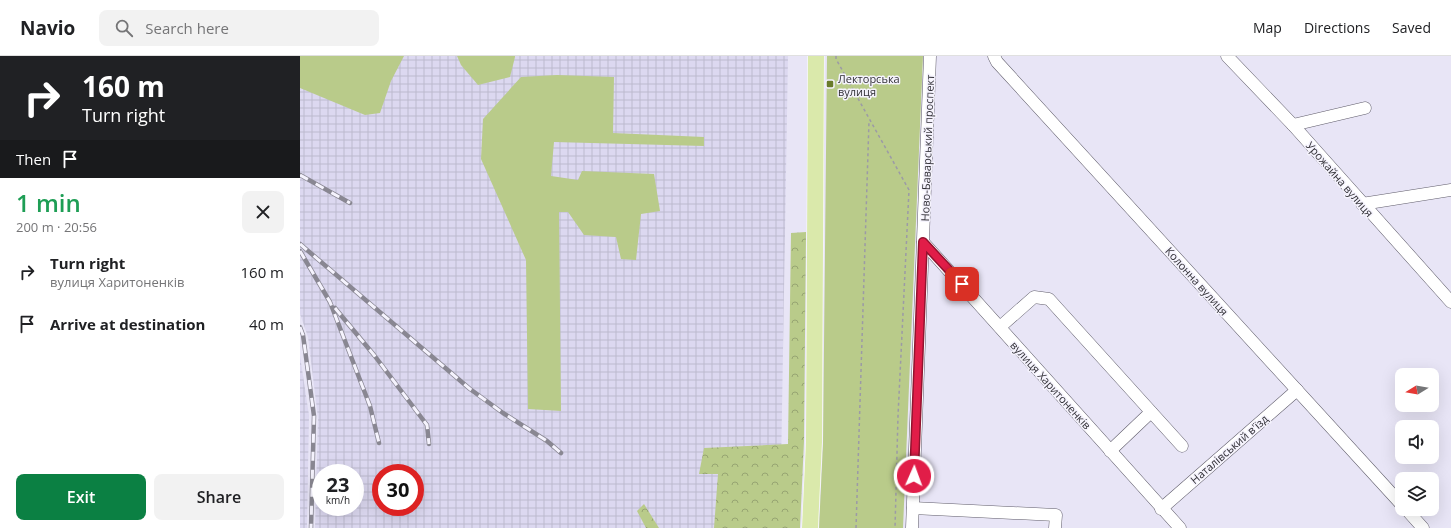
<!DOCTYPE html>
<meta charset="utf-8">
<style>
:root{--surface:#fff;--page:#f2f2f2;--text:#202124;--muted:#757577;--line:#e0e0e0;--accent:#0b8043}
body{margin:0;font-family:"Open Sans",sans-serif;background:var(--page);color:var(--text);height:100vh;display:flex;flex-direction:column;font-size:15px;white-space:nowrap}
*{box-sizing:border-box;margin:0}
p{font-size:13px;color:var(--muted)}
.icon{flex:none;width:22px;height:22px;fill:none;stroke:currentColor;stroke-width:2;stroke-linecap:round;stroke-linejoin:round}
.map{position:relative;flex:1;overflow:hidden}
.side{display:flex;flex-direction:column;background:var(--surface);width:300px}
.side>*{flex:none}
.banner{background:#202124;color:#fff;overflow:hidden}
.needle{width:26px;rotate:259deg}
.fabs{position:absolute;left:1095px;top:312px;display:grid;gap:8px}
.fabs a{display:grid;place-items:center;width:44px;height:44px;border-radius:8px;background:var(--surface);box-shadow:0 4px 16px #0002;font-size:20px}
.speed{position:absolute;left:12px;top:408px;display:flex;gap:8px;font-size:20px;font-weight:700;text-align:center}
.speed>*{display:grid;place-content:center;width:52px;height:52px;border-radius:50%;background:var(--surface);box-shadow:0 4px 16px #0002;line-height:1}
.speed small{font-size:10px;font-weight:400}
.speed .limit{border:6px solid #d22;background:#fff;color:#111}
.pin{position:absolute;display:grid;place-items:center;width:34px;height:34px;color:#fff;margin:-17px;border-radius:8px;box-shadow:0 2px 6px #0006}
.me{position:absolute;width:44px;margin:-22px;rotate:2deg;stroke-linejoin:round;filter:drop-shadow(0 0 3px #0008)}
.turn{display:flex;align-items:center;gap:14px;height:84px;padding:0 16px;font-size:18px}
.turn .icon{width:52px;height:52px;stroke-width:2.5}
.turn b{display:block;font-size:28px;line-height:34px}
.then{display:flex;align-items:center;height:38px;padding:0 16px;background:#0003;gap:8px;font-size:15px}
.round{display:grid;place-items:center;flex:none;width:42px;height:42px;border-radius:8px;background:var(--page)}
.headline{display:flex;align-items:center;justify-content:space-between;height:68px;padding:0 16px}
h1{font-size:24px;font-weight:600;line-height:30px;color:#1e9e55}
.action{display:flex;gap:8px;margin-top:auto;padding:8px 16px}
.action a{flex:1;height:46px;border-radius:8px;background:var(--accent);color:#fff;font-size:16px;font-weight:600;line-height:46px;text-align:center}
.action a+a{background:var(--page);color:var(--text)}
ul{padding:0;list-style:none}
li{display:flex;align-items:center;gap:12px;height:52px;padding:0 16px}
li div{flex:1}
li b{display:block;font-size:15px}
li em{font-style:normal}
header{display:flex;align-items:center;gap:24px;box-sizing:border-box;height:56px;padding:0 20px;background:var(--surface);border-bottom:1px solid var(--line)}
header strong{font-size:19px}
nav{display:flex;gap:22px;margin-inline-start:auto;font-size:14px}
.search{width:280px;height:36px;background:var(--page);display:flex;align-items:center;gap:10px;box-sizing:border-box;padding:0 14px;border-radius:8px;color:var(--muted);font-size:15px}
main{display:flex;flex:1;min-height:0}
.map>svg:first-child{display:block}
.industrial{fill:url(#industrial-grid);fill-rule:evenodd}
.green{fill:#b9cb8a}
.forest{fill:url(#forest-crowns)}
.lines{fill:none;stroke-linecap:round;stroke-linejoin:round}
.minor-casing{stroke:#605d6b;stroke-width:13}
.major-casing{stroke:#fff;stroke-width:17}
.path{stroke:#9c9aa6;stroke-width:1.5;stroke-dasharray:3 3;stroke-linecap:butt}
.minor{stroke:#fff;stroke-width:12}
.major{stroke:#dae9ab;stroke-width:16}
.rail-casing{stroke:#898792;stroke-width:4.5}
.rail{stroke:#f5f3fd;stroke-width:3;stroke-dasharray:9;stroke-linecap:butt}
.route-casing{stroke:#92132f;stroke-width:10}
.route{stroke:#e11d48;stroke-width:7}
.poi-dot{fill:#6a7c2b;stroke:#f5f3fd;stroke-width:1.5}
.labels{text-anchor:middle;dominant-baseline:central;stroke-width:3;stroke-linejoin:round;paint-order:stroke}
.poi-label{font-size:11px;fill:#323137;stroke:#f5f3fd;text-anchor:start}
.street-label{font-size:11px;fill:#323137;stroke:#f5f3fd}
</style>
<header>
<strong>Navio</strong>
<div class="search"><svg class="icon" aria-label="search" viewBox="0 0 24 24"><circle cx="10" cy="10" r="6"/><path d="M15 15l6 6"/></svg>Search here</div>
<nav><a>Map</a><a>Directions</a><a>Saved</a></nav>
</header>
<main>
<section class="side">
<div class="banner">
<div class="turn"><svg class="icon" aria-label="right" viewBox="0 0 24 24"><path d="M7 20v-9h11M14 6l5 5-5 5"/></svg><div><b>160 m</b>Turn right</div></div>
<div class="then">Then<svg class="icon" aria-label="arrive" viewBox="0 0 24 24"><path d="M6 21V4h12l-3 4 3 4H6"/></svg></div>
</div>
<div class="headline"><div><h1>1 min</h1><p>200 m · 20:56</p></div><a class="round"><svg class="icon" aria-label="close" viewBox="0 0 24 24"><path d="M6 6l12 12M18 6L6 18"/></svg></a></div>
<ul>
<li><svg class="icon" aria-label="right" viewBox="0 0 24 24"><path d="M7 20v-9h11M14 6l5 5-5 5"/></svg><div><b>Turn right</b><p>вулиця Харитоненків</p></div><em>160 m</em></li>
<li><svg class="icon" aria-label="arrive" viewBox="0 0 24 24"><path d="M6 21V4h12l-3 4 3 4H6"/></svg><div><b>Arrive at destination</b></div><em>40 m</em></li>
</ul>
<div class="action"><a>Exit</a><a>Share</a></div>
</section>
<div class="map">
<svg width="1151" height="472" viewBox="0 0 1151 472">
<defs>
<pattern id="industrial-grid" width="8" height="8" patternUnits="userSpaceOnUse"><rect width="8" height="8" fill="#dcd8f0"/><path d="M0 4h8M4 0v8" fill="none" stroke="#bdbace"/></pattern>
<pattern id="forest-crowns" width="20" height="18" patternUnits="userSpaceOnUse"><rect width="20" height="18" fill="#b9cb8a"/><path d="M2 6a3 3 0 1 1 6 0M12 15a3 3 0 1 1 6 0" fill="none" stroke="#97a572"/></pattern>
</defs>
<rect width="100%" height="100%" fill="#e8e5f6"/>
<g class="industrial">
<path d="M0 0H488L480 472H15L18 362 8 281 0 258ZM21 417H55V451H21ZM81 417H115V451H81Z"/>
<polygon points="0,300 9,359 7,472 0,472"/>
</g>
<g class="green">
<polygon points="0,0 104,0 91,25 80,57 65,59 0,32"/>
<polygon points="157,0 215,0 215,1 210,21 178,29 161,9"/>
<polygon points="527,0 623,0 603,472 519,472 523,387"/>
<polygon points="257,19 314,21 313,77 404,81 404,90 254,86 251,120 278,124 282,115 354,118 360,155 341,158 336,204 321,203 316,181 284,179 268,156 259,156 261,355 228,353 226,204 181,103 183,63 221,21"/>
</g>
<g class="forest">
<polygon points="506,176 504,385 500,472 414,472 418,418 399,418 404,392 488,388 491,177"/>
<polygon points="344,448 359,472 346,472 337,455"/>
</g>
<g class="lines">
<g class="minor-casing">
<g id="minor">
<polyline points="694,0 697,6 1102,449"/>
<polyline points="927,0 993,69 1151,246"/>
<polyline points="993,69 1065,52"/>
<polyline points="1062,148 1151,134"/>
<polyline points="623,186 880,472"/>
<polyline points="700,271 734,241 749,243 882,390"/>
<polyline points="810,395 851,356"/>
<polyline points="613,452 756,459 755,472"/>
<polyline points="861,453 997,334"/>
<polyline points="1106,453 1123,472"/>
<polyline points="612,472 630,0"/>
</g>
</g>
<g class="major-casing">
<polyline id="major" points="510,472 514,386 516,0"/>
</g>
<g class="path">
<polyline points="536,0 536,3 609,134 598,360 595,472"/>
<polyline points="556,472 569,65"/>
</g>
<use href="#minor" class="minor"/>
<use href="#major" class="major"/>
<g class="rail-casing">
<g id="rail">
<polyline points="0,119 50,147"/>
<polyline points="0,188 170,333 203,357 247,385 261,397"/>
<polyline points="0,195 30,246 70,350 79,387"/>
<polyline points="35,252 74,299 127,369 129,388"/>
<polyline points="0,271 3,279 14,360 11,472"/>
</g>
</g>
<use href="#rail" class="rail"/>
</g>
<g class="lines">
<g class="route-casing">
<polyline id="route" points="614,420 623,186 662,228"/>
</g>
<use href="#route" class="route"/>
</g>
<rect class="poi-dot" x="526" y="24" width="8" height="8" rx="2"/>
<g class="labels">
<g class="poi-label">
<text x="538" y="22">Лекторська<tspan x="538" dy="13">вулиця</tspan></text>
</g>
<g class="street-label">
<text transform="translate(627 92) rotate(-88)">Ново-Баварський проспект</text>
<text transform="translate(1040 123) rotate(49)">Урожайна вулиця</text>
<text transform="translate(897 225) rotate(48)">Колонна вулиця</text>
<text transform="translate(751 329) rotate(48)">вулиця Харитоненків</text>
<text transform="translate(929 393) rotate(-41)">Наталівський в'їзд</text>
</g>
</g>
</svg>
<div class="fabs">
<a><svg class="needle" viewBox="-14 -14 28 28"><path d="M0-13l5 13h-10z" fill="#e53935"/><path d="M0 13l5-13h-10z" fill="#757577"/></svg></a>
<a><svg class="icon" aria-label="sound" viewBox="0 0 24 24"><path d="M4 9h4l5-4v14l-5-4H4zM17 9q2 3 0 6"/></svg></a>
<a><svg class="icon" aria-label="layers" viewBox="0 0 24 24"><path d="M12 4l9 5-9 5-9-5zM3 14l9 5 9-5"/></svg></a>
</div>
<div class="speed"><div>23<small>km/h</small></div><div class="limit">30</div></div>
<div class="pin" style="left:662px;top:228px;background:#d93025"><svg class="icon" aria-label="arrive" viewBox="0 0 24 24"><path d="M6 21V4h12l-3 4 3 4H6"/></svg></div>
<svg class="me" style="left:614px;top:420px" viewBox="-20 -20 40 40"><circle r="17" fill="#e11d48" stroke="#fff" stroke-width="3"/><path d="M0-11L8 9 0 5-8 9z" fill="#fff"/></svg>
</div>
</main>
